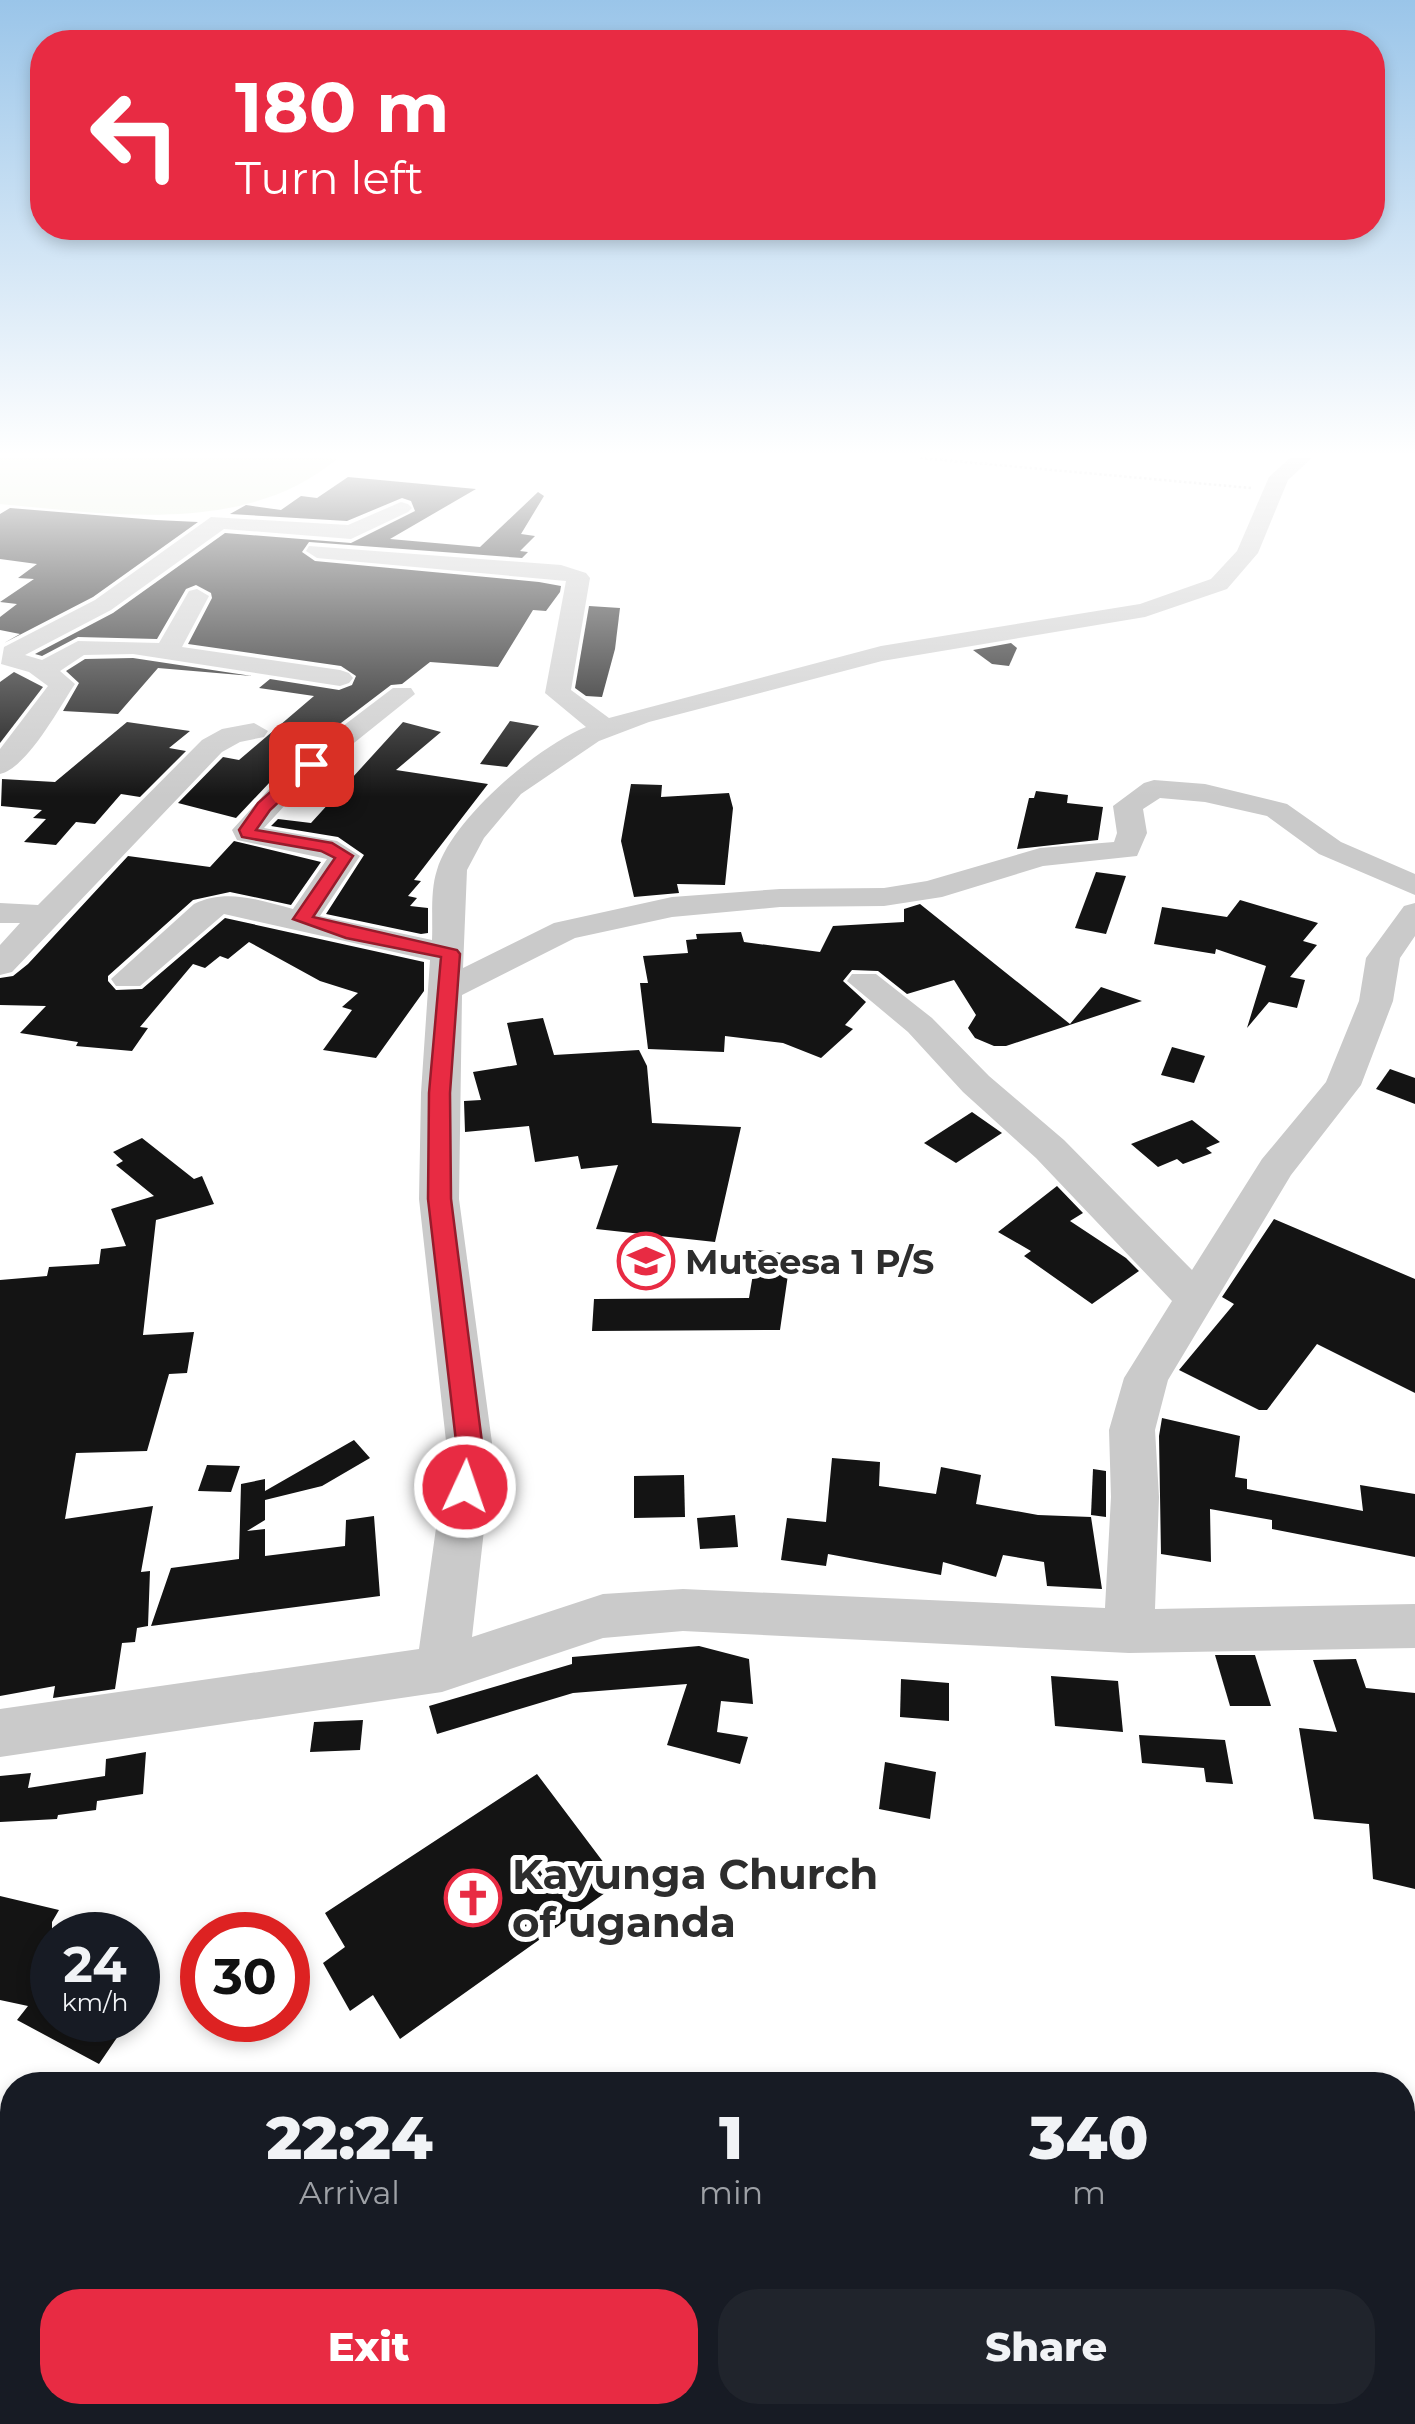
<!DOCTYPE html>
<style>
:root{--surface:#171b24;--page:#20242c;--text:#f1f3f6;--muted:#9ea1a6;--accent:#e82b43}
body{margin:0;font-family:Montserrat,sans-serif;background:var(--page);color:var(--text);height:100vh;display:flex;flex-direction:column;font-size:38px;white-space:nowrap}
*{box-sizing:border-box;margin:0}
p{font-size:32px;color:var(--muted)}
.icon{flex:none;width:55px;height:55px;fill:none;stroke:currentColor;stroke-width:2;stroke-linecap:round;stroke-linejoin:round}
.map{position:relative;flex:1;overflow:hidden}
.side{position:absolute;left:0px;top:2072px;width:1415px;height:352px;display:flex;flex-direction:column;background:var(--surface);border-radius:40px 40px 0 0;box-shadow:0 5px 15px #0003}
.side>*{flex:none}
.hud{position:absolute;left:30px;top:30px;width:1355px;height:210px;border-radius:40px;box-shadow:0 5px 15px #0003;background:#e82b43;color:#fff;overflow:hidden}
.speed{position:absolute;left:30px;top:1912px;display:flex;gap:20px;font-size:50px;font-weight:700;text-align:center}
.speed>*{display:grid;place-content:center;width:130px;height:130px;border-radius:50%;background:var(--surface);box-shadow:0 5px 15px #0003;line-height:1}
.speed small{font-size:25px;font-weight:400}
.speed .limit{border:15px solid #d22;background:#fff;color:#111}
.pin{position:absolute;display:grid;place-items:center;width:85px;height:85px;color:#fff;margin:-42px;border-radius:20px;box-shadow:0 5px 15px #0006}
.me{position:absolute;width:110px;margin:-55px;rotate:3deg;stroke-linejoin:round;filter:drop-shadow(0 0 8px #0008)}
.turn{display:flex;align-items:center;gap:35px;height:210px;padding:0 40px;font-size:45px}
.turn .icon{width:130px;height:130px;stroke-width:2.5}
.turn b{display:block;font-size:70px;line-height:85px}
.eta{display:flex;justify-content:space-evenly;align-items:center;height:170px;text-align:center}
.eta b{font-size:60px;font-weight:800;line-height:70px}
.cta{display:flex;gap:20px;margin-top:auto;padding:20px 40px}
.cta a{flex:1;height:115px;border-radius:40px;background:var(--accent);color:#fff;font-size:40px;font-weight:800;line-height:115px;text-align:center}
.cta a+a{background:var(--page);color:var(--text)}
.map>svg:first-child{display:block}
.green{fill:#e4ebda}
.building{fill:#141414}
.lines{fill:none;stroke-linecap:round;stroke-linejoin:round}
.path{stroke:#cacaca;stroke-width:2.5;stroke-dasharray:2.5 2.5;stroke-linecap:butt}
.minor{fill:#cacaca;fill-rule:evenodd}
.major{fill:#a5a5a5;fill-rule:evenodd}
.route{fill:#e82b43;stroke:#971c2c;stroke-width:2.5}
.labels{text-anchor:middle;dominant-baseline:central;stroke-width:10;stroke-linejoin:round;paint-order:stroke}
.poi-label{font-size:35px;font-weight:bold;fill:#2d2d2d;stroke:#fff;text-anchor:start}
.near-poi-label{font-size:42px;font-weight:bold;fill:#2d2d2d;stroke:#fff;text-anchor:start}
</style>
<div class="map">
<svg width="1415" height="2424" viewBox="0 0 1415 2424">
<rect width="100%" height="100%" fill="#fff"/>
<path class="green" d="M0 458H320L337 459C245 536 111 514 0 504Z"/>
<g class="building">
<polygon points="348,477 476,489 390,539 480,547 538,492 544,496 521,534 535,536 520,551 528,552 522,558 309,542 302,552 315,561 539,582 561,586 560,592 546,611 533,610 498,667 430,662 402,684 391,685 287,764 236,818 178,803 223,757 239,760 314,696 259,688 270,679 339,690 352,685 356,676 341,666 188,644 212,598 211,593 196,585 186,589 157,639 78,637 42,656 35,654 113,613 225,533 351,543 415,511 411,501 402,498 347,521 230,514 246,505 281,510 301,496 317,498"/>
<polygon points="10,508 156,520 198,522 93,597 4,643 20,634 0,630 0,617 17,604 0,602 34,579 18,578 37,564 0,559 0,514"/>
<polygon points="589,606 620,608 615,649 602,697 586,696 575,688"/>
<polygon points="1011,643 1017,648 1009,666 992,664 973,650"/>
<polygon points="133,658 252,676 158,668 118,714 63,711 79,683 66,671 85,659"/>
<polygon points="14,672 43,687 0,743 0,682"/>
<polygon points="510,721 539,726 507,767 480,764"/>
<polygon points="127,722 190,731 169,748 186,751 140,797 121,794 95,824 76,822 56,845 24,842 46,819 33,818 42,810 1,806 2,779 55,782"/>
<polygon points="403,722 441,732 396,770 488,784 414,880 421,881 408,896 417,898 410,906 428,908 428,933 421,934 326,914 364,855 338,837 271,826 278,819 311,823"/>
<polygon points="631,784 662,785 661,797 729,793 733,808 725,885 677,884 679,893 634,897 621,841"/>
<polygon points="1036,791 1068,795 1067,803 1103,807 1098,840 1017,849 1029,798 1034,798"/>
<polygon points="234,841 321,862 291,905 230,892 193,900 108,976 108,981 116,990 142,989 225,918 424,962 424,991 376,1058 323,1050 352,1010 342,1007 358,993 320,981 249,942 228,959 220,956 205,968 193,964 140,1027 148,1028 132,1051 76,1046 78,1042 20,1033 46,1006 0,1005 0,978 13,976 28,964 128,856 210,867"/>
<polygon points="1096,872 1126,876 1106,934 1075,928"/>
<polygon points="1240,900 1318,923 1303,941 1317,945 1290,977 1305,980 1297,1008 1269,1002 1247,1028 1266,966 1216,949 1215,954 1154,944 1162,907 1227,917"/>
<polygon points="920,904 1070,1024 1101,987 1142,1001 1006,1046 994,1046 975,1038 968,1028 976,1015 954,980 907,994 878,971 852,970 843,981 866,1002 845,1025 853,1029 821,1058 783,1043 725,1036 724,1052 648,1049 640,983 648,983 643,956 688,953 686,940 697,939 696,934 741,932 744,942 820,952 833,926 904,922 904,909"/>
<polygon points="543,1018 554,1055 639,1050 647,1066 652,1123 741,1127 715,1242 596,1229 618,1165 581,1169 578,1156 535,1162 529,1126 465,1132 464,1101 481,1100 473,1072 517,1065 507,1023"/>
<polygon points="1172,1047 1205,1056 1194,1083 1161,1075"/>
<polygon points="1390,1069 1415,1078 1415,1104 1376,1089"/>
<polygon points="972,1112 1002,1133 956,1163 924,1143"/>
<polygon points="1192,1120 1220,1142 1206,1148 1212,1153 1183,1164 1177,1159 1158,1167 1131,1144"/>
<polygon points="142,1138 194,1179 202,1176 214,1204 156,1220 143,1335 194,1332 187,1373 169,1374 147,1451 76,1453 65,1519 153,1506 141,1572 150,1571 148,1626 137,1628 135,1642 122,1643 115,1689 53,1698 55,1686 0,1696 0,1280 47,1276 49,1267 99,1264 101,1249 126,1246 111,1209 154,1196 116,1165 123,1161 113,1152"/>
<polygon points="1057,1186 1083,1213 1070,1221 1126,1258 1139,1271 1092,1304 1024,1256 1031,1251 998,1232"/>
<polygon points="1274,1219 1415,1279 1415,1393 1317,1344 1267,1410 1259,1410 1179,1370 1234,1304 1222,1297"/>
<polygon points="757,1250 791,1254 780,1330 592,1331 594,1299 749,1298"/>
<polygon points="1162,1418 1240,1436 1235,1477 1247,1479 1247,1489 1363,1511 1360,1485 1415,1494 1415,1557 1272,1529 1272,1520 1210,1509 1211,1562 1161,1554 1159,1436"/>
<polygon points="354,1440 370,1458 322,1486 265,1500 265,1520 247,1531 265,1529 265,1556 345,1546 346,1520 374,1516 380,1596 151,1626 171,1568 239,1559 241,1484 265,1479 265,1491"/>
<polygon points="832,1458 880,1462 879,1486 936,1494 941,1467 981,1475 976,1504 1038,1515 1091,1517 1102,1589 1047,1586 1044,1562 1003,1555 996,1577 943,1562 941,1575 828,1554 826,1566 781,1560 787,1518 826,1522"/>
<polygon points="207,1465 240,1466 231,1492 198,1491"/>
<polygon points="1093,1469 1106,1471 1106,1517 1091,1515"/>
<polygon points="684,1475 685,1517 634,1518 634,1476"/>
<polygon points="735,1515 738,1547 700,1549 697,1518"/>
<polygon points="699,1646 749,1659 753,1704 721,1701 717,1732 748,1737 740,1764 667,1745 687,1684 573,1693 437,1734 429,1706 572,1664 572,1657"/>
<polygon points="1215,1655 1255,1655 1271,1706 1230,1706"/>
<polygon points="1356,1659 1366,1688 1415,1693 1415,1889 1373,1879 1369,1824 1314,1819 1299,1728 1337,1732 1313,1660"/>
<polygon points="1051,1676 1118,1681 1123,1732 1055,1726"/>
<polygon points="901,1679 949,1683 949,1721 900,1717"/>
<polygon points="363,1720 360,1750 310,1752 314,1722"/>
<polygon points="1139,1735 1225,1740 1233,1784 1206,1782 1204,1768 1142,1763"/>
<polygon points="146,1752 143,1794 97,1801 96,1810 58,1815 57,1819 0,1822 0,1776 31,1773 28,1788 105,1776 106,1759"/>
<polygon points="885,1762 936,1772 930,1819 879,1809"/>
<polygon points="537,1774 619,1883 400,2039 373,1995 350,2011 323,1963 345,1947 325,1913"/>
<polygon points="0,1896 59,1910 52,1922 52,2020 129,2020 99,2064 17,2020 28,2006 0,2000"/>
</g>
<g class="lines">
<polyline class="path" points="920,458 1251,488"/>
<g class="minor">
<path d="M1290 458H1312L1288 480 1258 553 1227 589 1145 617 882 661 649 722 599 741 521 794 484 838 467 870 463 968 554 923 672 897 780 889 884 888 927 881 1040 848 1114 842 1117 833 1113 806 1144 783 1154 780 1205 784 1287 804 1341 842 1415 874V895L1319 854 1267 816 1205 802 1160 798 1143 809 1147 833 1137 856 1043 866 942 897 884 906 780 907 672 917 575 938 462 995 459 1199 493 1450 472 1637 603 1594 683 1589 1105 1608 1111 1497 1109 1430 1124 1378 1172 1301 1036 1158 963 1092 908 1032 847 981 852 974H876L932 1018 989 1076 1064 1140 1192 1270 1262 1159 1326 1082 1359 1001 1366 958 1404 906 1415 903V936L1400 958 1393 1001 1361 1085 1291 1175 1168 1380 1155 1430 1159 1497 1155 1609 1415 1604V1648L1129 1653 683 1631 603 1638 442 1692 0 1757V1709L419 1649 447 1450 419 1199 421 1093 430 960 224 914 140 986H116L111 979 194 904C226 888 259 900 293 909L327 859 237 840 232 830 289 767 393 688H411L415 694 309 779 264 828 337 841 360 856 320 916 432 940C433 919 430 891 437 870 452 819 538 746 586 727L545 693 566 581 317 558 306 551 309 546 561 565 586 573 590 578 571 690 609 718 881 646 1140 604 1211 579 1237 551 1269 477Z"/>
<path d="M401 502 408 504 412 508 408 512 351 539 224 529 111 610 25 655 42 660 78 641 159 643 189 591 197 589 209 596 182 647 340 670 349 673 353 678 349 683 340 686 133 654 84 655 60 671 75 684C59 708 27 768 0 774V749L48 686 29 672 1 664 4 647 95 600 211 517 348 525Z"/>
<polygon points="254,723 268,731 264,737 240,742 222,752 12,972 0,975 0,945 20,923 0,923 0,903 38,905 202,740 222,729"/>
</g>
<g class="major">
<polygon points="0,2137 12,2142 12,2227 0,2222"/>
<polygon points="259,2412 359,2412 364,2424 264,2424"/>
</g>
</g>
<linearGradient id="sky" x2="0" y2="1"><stop stop-color="#9ac5e9"/><stop offset="0.57" stop-color="#fff"/><stop offset="1" stop-color="#fff" stop-opacity="0"/></linearGradient>
<rect width="1415" height="797" fill="url(#sky)"/>
<polygon class="route" points="306,760 319,764 270,810 256,830 332,843 353,856 313,917 457,950 460,954 450,1093 451,1199 483,1450 475,1494 465,1497 456,1494 452,1487 457,1450 428,1199 429,1093 441,957 346,938 293,919 335,858 321,851 242,837 239,830 258,803"/>
<defs>
<g id="school-ring" transform="scale(2.875)"><circle r="9.5" fill="#fff" stroke="#e82b43" stroke-width="1.5"/><path d="M0-5L7-2L0 1L-7-2ZM-4 1L0 2.5L4 1V4Q0 6-4 4Z" fill="#e82b43"/></g>
<g id="church-ring" transform="scale(2.875)"><circle r="9.5" fill="#fff" stroke="#e82b43" stroke-width="1.5"/><path d="M-1.2-6h2.4v3.5h3.3v2.4h-3.3V6h-2.4V-.1h-3.3v-2.4h3.3Z" fill="#e82b43"/></g>
</defs>
<g fill-rule="evenodd">
<use href="#school-ring" x="646" y="1261"/>
<use href="#church-ring" x="473" y="1898"/>
</g>
<g class="labels">
<g class="poi-label">
<text x="685" y="1261">Muteesa 1 P/S</text>
</g>
<g class="near-poi-label">
<text x="512" y="1874">Kayunga Church<tspan x="512" dy="48">of uganda</tspan></text>
</g>
</g>
</svg>
<div class="speed"><div>24<small>km/h</small></div><div class="limit">30</div></div>
<div class="pin" style="left:311px;top:764px;background:#d93025"><svg class="icon" aria-label="arrive" viewBox="0 0 24 24"><path d="M6 21V4h12l-3 4 3 4H6"/></svg></div>
<svg class="me" style="left:465px;top:1487px" viewBox="-20 -20 40 40"><circle r="17" fill="#e82b43" stroke="#fff" stroke-width="3"/><path d="M0-11L8 9 0 5-8 9z" fill="#fff"/></svg>
<div class="hud">
<div class="turn"><svg class="icon" aria-label="left" viewBox="0 0 24 24"><path d="M17 20v-9H6M10 6l-5 5 5 5"/></svg><div><b>180 m</b>Turn left</div></div>
</div>
<section class="side">
<div class="eta">
<div><b>22:24</b><p>Arrival</p></div>
<div><b>1</b><p>min</p></div>
<div><b>340</b><p>m</p></div>
</div>
<div class="cta"><a>Exit</a><a>Share</a></div>
</section>
</div>
